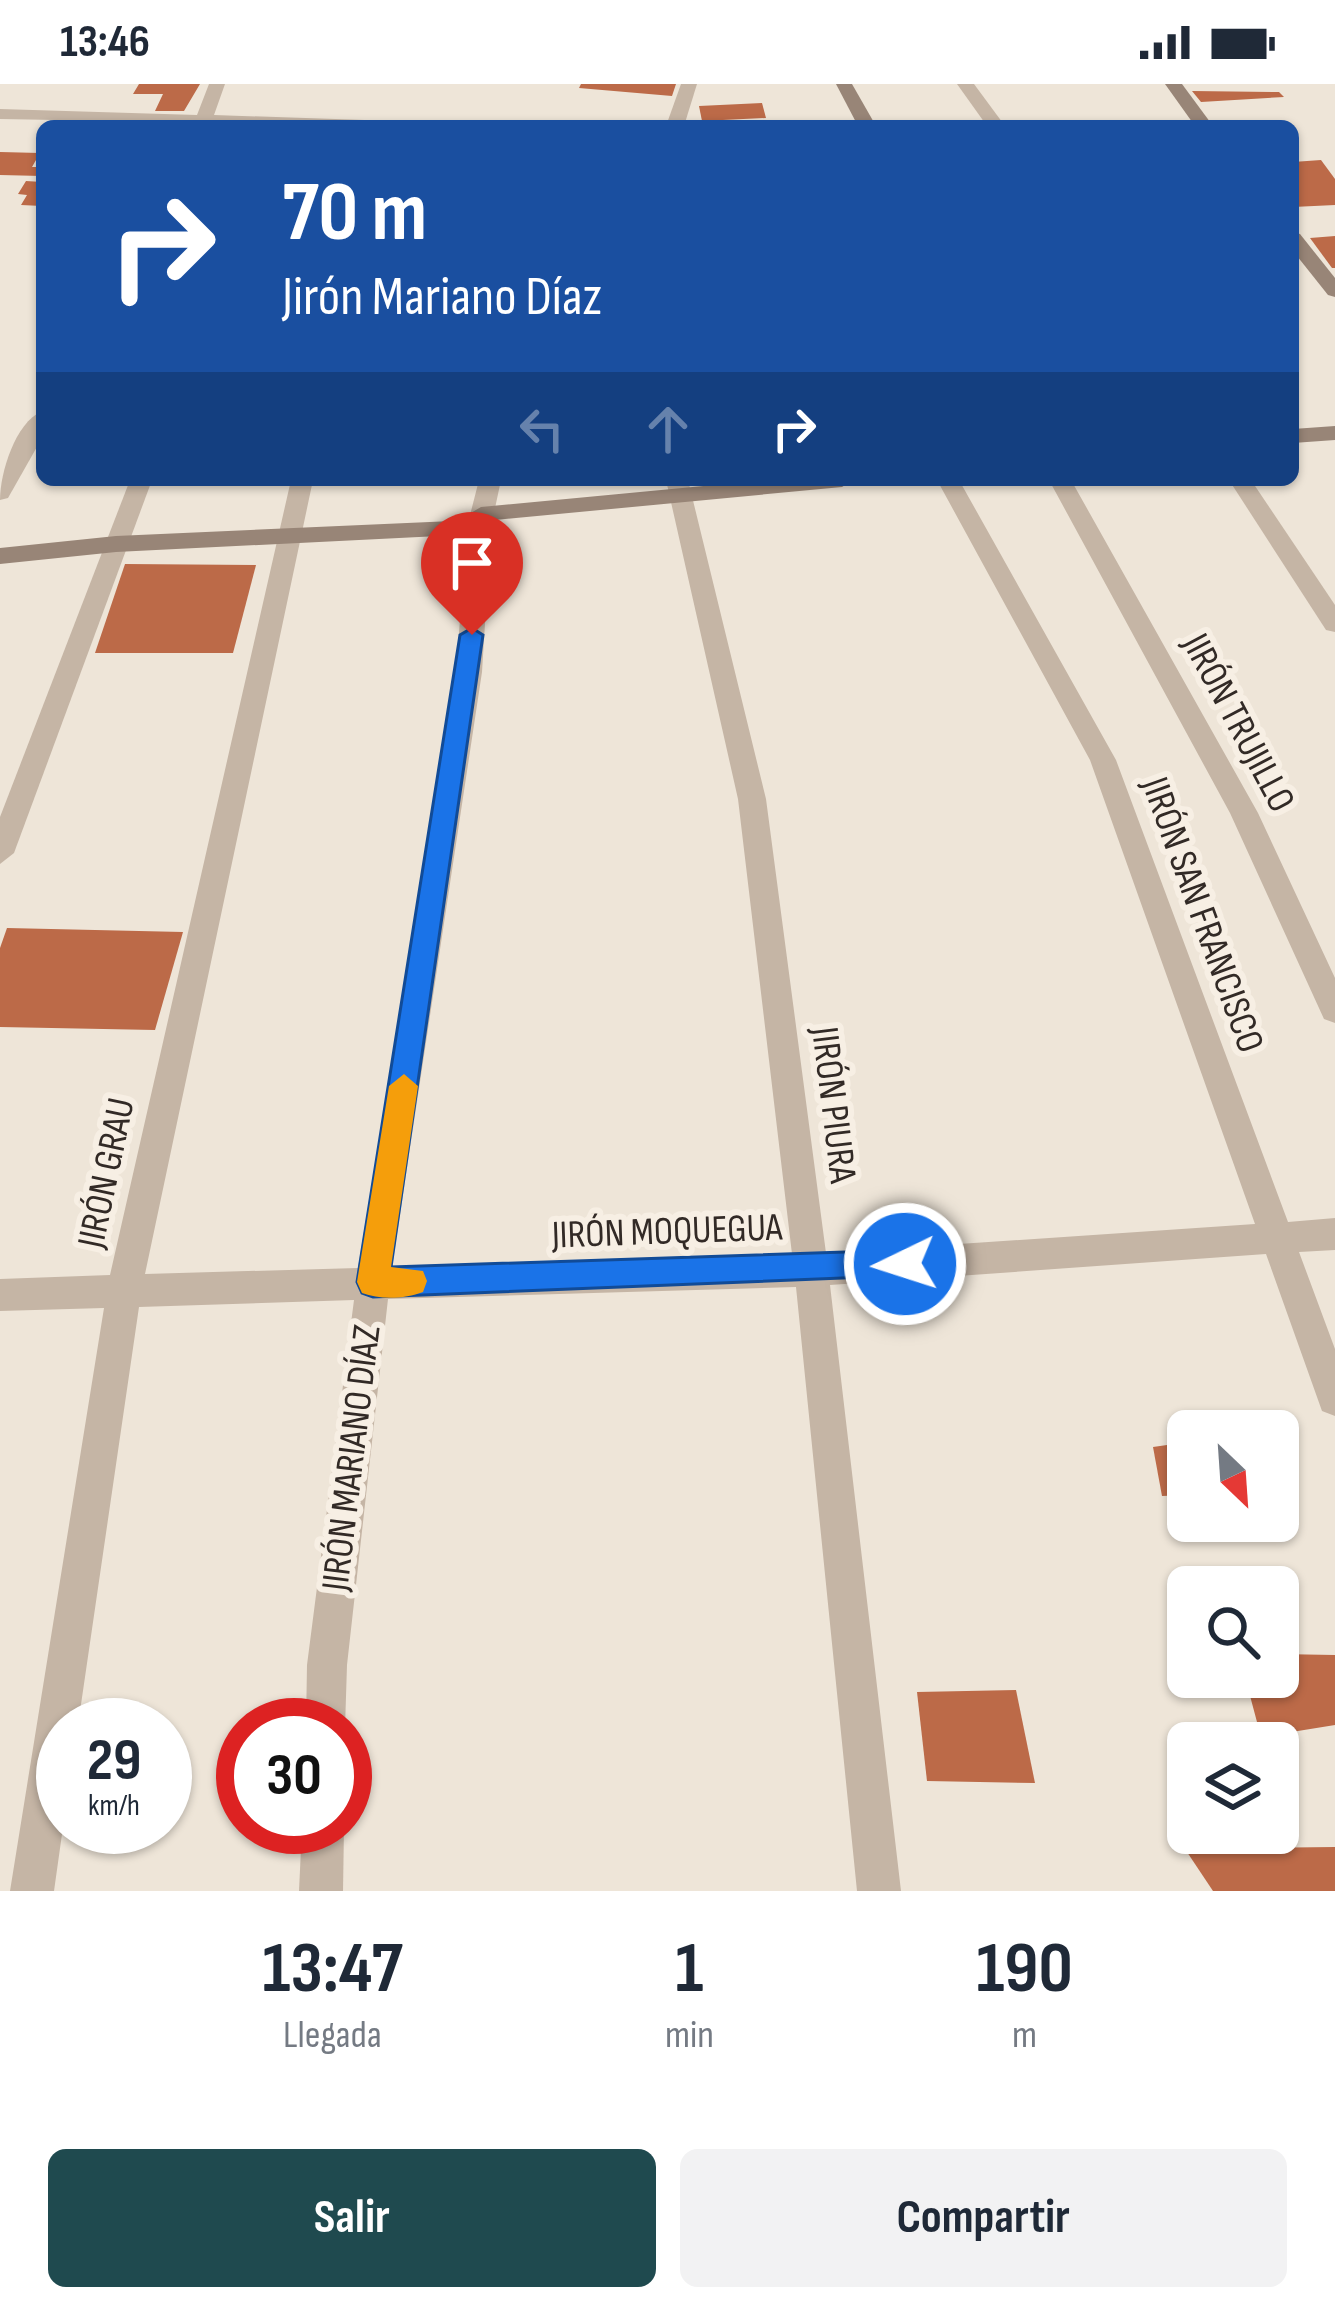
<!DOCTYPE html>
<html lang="es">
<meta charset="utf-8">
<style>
:root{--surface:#fff;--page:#f2f2f3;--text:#1f2937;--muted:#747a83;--accent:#1f4a4f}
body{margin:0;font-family:"Sofia Sans Condensed",sans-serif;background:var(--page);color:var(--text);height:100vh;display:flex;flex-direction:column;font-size:45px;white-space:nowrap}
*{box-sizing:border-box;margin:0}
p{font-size:39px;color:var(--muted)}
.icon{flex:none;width:66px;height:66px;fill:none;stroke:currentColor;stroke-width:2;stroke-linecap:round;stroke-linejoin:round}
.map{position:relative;height:1807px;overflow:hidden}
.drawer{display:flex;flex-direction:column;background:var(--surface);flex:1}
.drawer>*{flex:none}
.banner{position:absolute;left:36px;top:36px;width:1263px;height:366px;border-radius:18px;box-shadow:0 3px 9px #0004;background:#1a4fa0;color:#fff;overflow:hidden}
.needle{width:78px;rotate:155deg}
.fabs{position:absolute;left:1167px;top:1326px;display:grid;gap:24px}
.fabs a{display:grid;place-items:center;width:132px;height:132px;border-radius:18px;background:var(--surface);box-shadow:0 3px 9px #0004;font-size:60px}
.speed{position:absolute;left:36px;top:1614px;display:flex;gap:24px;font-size:60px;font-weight:700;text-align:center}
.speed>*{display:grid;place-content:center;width:156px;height:156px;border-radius:50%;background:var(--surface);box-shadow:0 3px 9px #0004;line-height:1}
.speed small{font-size:30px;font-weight:400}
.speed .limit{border:18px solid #d22;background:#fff;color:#111}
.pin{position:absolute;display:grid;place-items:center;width:102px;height:102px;color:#fff;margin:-123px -51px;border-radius:50% 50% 50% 0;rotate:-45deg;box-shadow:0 0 12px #0007}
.pin .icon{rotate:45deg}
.me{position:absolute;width:132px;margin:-66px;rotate:266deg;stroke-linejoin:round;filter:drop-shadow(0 0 9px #0008)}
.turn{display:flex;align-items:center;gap:42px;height:252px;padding:0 48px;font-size:54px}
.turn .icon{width:156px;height:156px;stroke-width:2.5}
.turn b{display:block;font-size:84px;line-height:102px}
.lanes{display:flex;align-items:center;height:114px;padding:0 48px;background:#0003;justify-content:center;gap:60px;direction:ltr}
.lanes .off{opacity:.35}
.eta{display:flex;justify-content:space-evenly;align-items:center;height:204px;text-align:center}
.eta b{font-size:72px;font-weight:700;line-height:84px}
.cta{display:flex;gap:24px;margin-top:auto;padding:24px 48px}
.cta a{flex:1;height:138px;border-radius:18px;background:var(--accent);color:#fff;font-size:48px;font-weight:700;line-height:138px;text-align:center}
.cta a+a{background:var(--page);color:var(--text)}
.status{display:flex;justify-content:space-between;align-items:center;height:84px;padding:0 60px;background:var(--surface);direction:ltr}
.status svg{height:33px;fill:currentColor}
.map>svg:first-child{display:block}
.building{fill:#bc6a48}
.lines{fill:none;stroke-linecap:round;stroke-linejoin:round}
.street{fill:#c5b5a5;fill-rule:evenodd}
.secondary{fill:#988577;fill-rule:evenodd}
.route{fill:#1a73e8;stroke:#114b97;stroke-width:3}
.slow{fill:#f59e0b}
.labels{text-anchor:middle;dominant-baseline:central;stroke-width:12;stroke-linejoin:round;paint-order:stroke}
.street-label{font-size:39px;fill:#322a26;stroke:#f7efe4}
</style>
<div class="status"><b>13:46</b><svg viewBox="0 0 49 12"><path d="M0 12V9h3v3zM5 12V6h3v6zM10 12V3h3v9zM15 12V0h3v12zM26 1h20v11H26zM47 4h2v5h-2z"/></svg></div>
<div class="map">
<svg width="1335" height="1807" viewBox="0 0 1335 1807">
<rect width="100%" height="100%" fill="#eee5d8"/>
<g class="building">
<polygon points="139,0 200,0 184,27 155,27 163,10 133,10"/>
<polygon points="581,0 676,0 672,12 579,4"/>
<polygon points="1192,7 1279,8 1284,13 1201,18"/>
<polygon points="762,19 766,34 702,37 699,22"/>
<polygon points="0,68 40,69 32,83 42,83 42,92 0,91"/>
<polygon points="1321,76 1335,95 1335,121 1293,123 1293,78"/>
<polygon points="26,97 42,98 42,122 21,121 27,111 18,110"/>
<polygon points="1335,152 1335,184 1332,184 1310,154"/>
<polygon points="125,480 256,481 233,569 95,569"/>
<polygon points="7,844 183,848 155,946 0,943 0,864"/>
<polygon points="1188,1358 1188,1411 1162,1412 1153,1363"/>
<polygon points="1278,1570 1335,1571 1335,1641 1261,1653 1245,1593 1278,1593"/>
<polygon points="1016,1606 1035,1699 927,1697 917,1608"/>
<polygon points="1335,1763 1335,1807 1213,1807 1185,1765"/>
</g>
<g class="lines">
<g class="street">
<polygon points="209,0 225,0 214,31 394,37 403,42 0,35 0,25 197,31"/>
<polygon points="681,0 697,0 684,42 666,42"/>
<polygon points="957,0 974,0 1005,42 987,42"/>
<path d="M42 327V354L8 414 0 416C0 389 15 339 42 327Z"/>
<polygon points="130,396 152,396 14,769 0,780 0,733"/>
<polygon points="291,396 313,396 145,1190 358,1184 456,588 467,443 479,396 501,396 491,443 482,588 392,1183 792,1170 738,715 666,396 688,396 766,715 826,1169 1255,1140 1090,676 937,396 959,396 1116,676 1288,1138 1335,1134 1335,1166 1299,1168 1335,1265 1335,1332 1322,1327 1266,1170 830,1201 901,1807 857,1807 796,1203 388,1215 347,1581 345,1644 306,1641 307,1581 354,1216 139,1223 78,1641 63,1641 63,1743 54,1807 10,1807 104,1224 0,1227 0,1195 110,1191"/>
<polygon points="1049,396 1071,396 1258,729 1335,894 1335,939 1324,935 1230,729"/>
<polygon points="1229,396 1251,396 1335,521 1335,548 1326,546"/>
<polygon points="302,1743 344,1743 343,1807 299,1807"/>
</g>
<g class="secondary">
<polygon points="836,0 852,0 876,42 858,42"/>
<polygon points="1165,0 1182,0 1213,42 1195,42"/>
<polygon points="1293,148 1300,150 1335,194 1335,213 1328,211 1293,167"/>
<polygon points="1335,342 1335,356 1293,359 1293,345"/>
<polygon points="767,396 853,396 842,403 485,437 491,443 479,450 116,468 0,480 0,464 116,452 475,436 469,430 481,423"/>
</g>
</g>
<polygon class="route" points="472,544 483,551 391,1183 905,1166 916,1170 921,1180 916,1191 373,1213 362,1209 357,1198 460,551"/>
<path class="slow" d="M404 990 418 1002 391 1183 423 1187 427 1197 423 1208C405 1215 380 1216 362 1209L357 1198 389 1002Z"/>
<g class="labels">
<g class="street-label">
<text transform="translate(1238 639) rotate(62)">JIRÓN TRUJILLO</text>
<text transform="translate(1202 831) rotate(70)">JIRÓN SAN FRANCISCO</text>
<text transform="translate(833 1021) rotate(83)">JIRÓN PIURA</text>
<text transform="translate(107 1089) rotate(-78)">JIRÓN GRAU</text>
<text transform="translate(667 1148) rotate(-2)">JIRÓN MOQUEGUA</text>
<text transform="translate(352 1374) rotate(-83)">JIRÓN MARIANO DÍAZ</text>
</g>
</g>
</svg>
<div class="fabs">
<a><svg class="needle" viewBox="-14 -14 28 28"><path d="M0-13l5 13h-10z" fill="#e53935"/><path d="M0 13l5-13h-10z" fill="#747a83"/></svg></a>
<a><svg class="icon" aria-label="search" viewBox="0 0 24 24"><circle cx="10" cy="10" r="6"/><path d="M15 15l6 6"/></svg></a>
<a><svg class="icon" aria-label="layers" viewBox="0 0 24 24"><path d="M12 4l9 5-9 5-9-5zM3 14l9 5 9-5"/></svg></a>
</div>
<div class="speed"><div>29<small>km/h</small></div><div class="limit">30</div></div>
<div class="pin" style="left:472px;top:551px;background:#d93025"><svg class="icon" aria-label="arrive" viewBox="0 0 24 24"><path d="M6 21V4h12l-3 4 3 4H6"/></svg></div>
<svg class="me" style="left:905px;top:1180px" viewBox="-20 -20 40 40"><circle r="17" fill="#1a73e8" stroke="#fff" stroke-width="3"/><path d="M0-11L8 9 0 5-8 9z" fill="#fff"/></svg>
<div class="banner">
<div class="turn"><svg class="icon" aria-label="right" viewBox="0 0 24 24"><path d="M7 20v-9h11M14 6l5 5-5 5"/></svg><div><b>70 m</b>Jirón Mariano Díaz</div></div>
<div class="lanes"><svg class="icon off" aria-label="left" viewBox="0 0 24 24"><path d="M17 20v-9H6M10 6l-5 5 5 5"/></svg><svg class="icon off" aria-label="ahead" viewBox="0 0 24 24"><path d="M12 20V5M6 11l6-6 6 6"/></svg><svg class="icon" aria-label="right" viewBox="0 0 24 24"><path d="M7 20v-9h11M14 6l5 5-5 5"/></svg></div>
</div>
</div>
<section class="drawer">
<div class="eta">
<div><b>13:47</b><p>Llegada</p></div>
<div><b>1</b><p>min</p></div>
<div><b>190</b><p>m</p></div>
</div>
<div class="cta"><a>Salir</a><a>Compartir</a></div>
</section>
